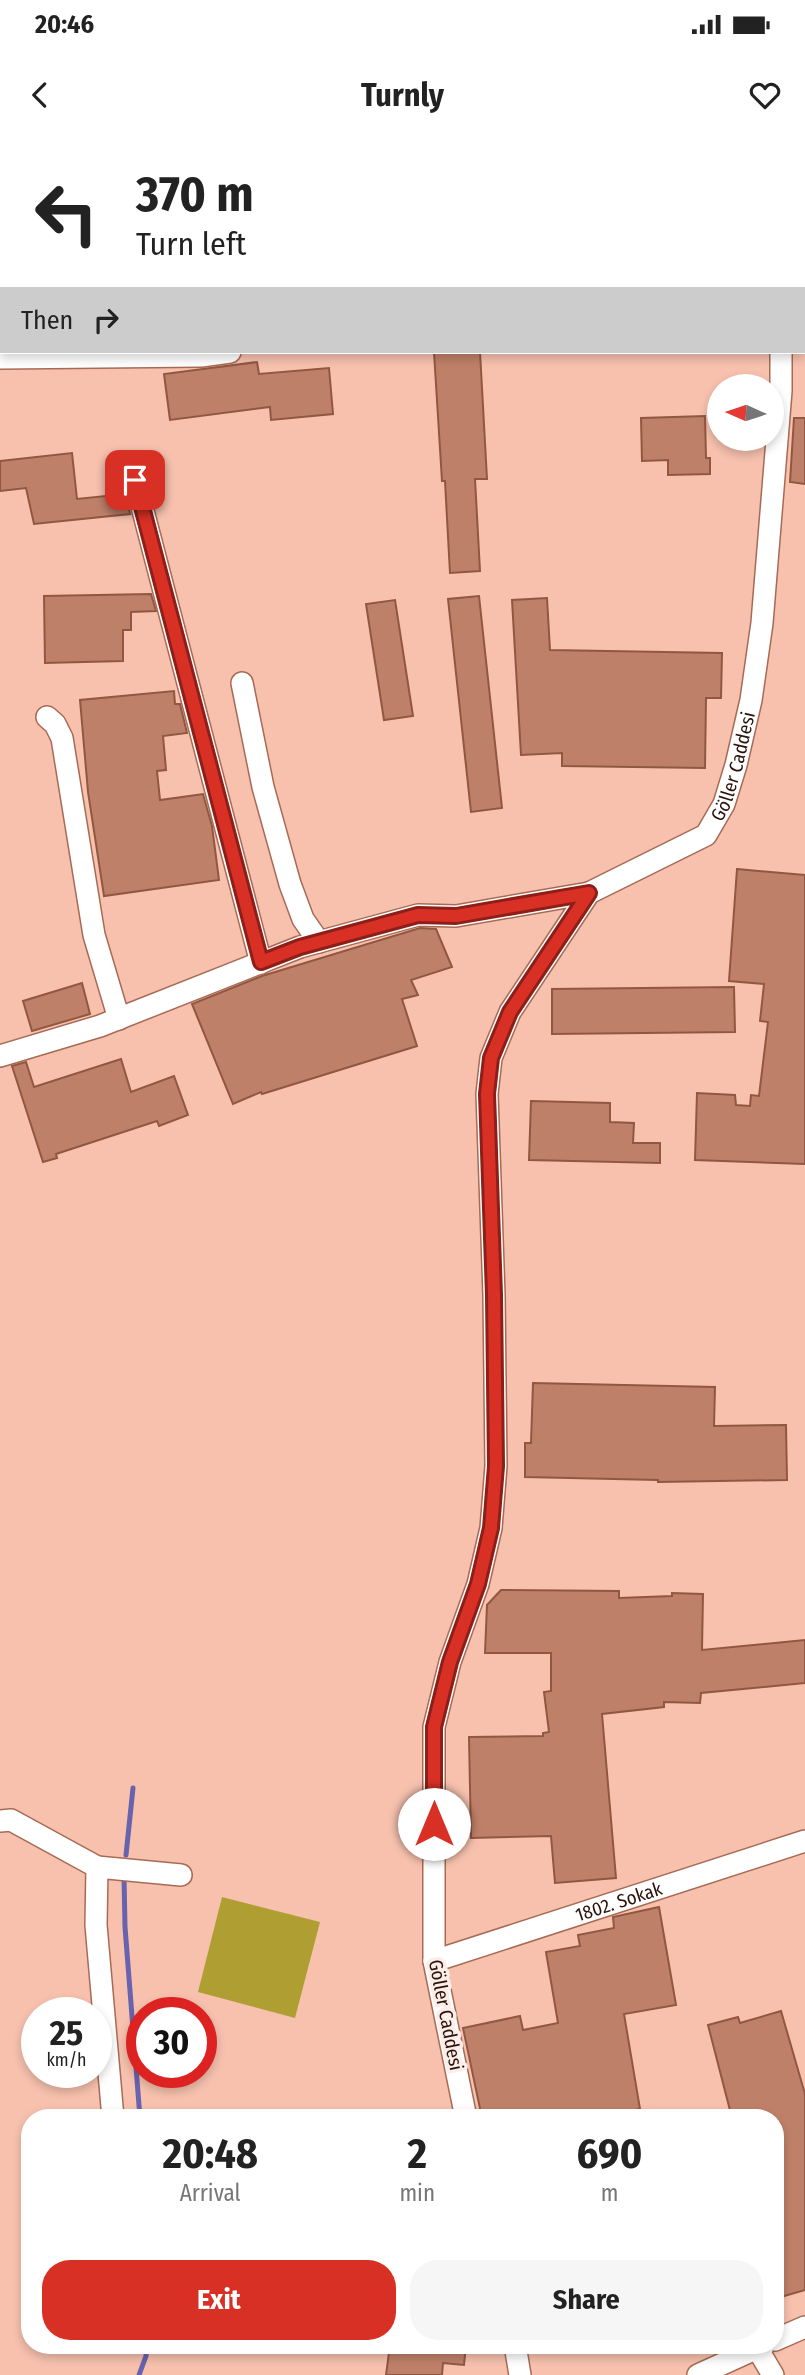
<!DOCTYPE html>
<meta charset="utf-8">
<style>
:root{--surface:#fff;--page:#f6f6f6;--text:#222;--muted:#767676;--accent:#d93025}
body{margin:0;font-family:"Fira Sans Condensed",sans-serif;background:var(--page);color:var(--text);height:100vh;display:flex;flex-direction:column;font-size:26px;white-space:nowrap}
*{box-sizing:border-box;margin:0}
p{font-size:23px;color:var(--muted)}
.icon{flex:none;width:38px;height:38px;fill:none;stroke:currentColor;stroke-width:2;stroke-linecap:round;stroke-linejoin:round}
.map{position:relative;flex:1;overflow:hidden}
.side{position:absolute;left:21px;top:1969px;width:763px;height:245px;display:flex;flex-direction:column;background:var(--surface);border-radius:28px;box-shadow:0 4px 10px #0003}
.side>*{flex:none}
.guide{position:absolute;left:0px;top:0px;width:805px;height:214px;box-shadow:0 4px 10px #0003;background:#fff;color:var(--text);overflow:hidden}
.needle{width:46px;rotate:273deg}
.controls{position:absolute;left:707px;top:234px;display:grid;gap:14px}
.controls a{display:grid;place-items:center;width:77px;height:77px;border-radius:50%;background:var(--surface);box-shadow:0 4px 10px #0003;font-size:35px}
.speed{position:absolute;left:21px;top:1857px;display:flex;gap:14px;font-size:35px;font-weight:700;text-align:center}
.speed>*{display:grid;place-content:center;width:91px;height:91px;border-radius:50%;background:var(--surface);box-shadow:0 4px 10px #0003;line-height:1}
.speed small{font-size:18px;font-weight:400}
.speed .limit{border:10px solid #d22;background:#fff;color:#111}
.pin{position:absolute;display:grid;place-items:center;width:60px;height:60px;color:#fff;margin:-30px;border-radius:14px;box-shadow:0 4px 10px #0006}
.me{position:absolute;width:77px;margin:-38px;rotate:0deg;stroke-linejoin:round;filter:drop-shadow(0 0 5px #0008)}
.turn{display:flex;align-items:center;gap:24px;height:147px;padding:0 21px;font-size:32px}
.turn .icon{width:91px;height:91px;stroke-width:2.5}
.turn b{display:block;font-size:49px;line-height:60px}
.then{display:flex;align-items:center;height:66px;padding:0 21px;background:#0003;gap:14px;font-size:26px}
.eta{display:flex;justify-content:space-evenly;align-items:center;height:119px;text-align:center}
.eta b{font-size:42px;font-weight:700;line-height:49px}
.cta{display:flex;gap:14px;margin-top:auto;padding:14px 21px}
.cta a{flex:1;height:80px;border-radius:28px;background:var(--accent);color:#fff;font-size:28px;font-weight:700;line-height:80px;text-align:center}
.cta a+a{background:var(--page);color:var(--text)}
.status{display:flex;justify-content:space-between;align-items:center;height:49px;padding:0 35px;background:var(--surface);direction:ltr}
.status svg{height:19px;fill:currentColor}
header{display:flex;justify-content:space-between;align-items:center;height:91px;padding:0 21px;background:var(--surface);font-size:32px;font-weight:700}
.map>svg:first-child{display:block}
.green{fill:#af9f32}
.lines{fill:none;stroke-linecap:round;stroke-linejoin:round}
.stream{stroke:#6962ae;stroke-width:5}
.building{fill:#bf8069;stroke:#925741;stroke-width:2}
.minor-casing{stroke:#a76b55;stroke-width:24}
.minor{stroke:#fff;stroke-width:21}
.route-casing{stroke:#8d1f18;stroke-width:18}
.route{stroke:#d93025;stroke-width:12}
.labels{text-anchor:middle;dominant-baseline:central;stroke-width:7;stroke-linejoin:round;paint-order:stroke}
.street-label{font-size:19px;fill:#2a120a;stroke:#fbede8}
</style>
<div class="status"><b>20:46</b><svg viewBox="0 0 49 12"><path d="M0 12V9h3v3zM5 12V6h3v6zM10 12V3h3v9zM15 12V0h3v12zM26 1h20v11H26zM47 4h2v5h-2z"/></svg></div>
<header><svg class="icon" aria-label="back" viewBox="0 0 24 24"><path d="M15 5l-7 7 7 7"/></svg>Turnly<svg class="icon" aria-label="heart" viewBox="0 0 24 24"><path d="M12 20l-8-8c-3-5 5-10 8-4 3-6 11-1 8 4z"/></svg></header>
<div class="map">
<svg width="805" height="2235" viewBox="0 0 805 2235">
<rect width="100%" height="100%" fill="#f7c1ae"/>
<polygon class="green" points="222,1757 320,1782 295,1878 198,1852"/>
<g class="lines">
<g class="stream">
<polyline points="126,1715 133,1648"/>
<polyline points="124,1737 125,1787 140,1978"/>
<polyline points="139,2235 146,2216 146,2205"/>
</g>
</g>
<g class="building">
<polygon points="434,212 480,212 487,339 475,339 480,431 450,433 445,341 442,341"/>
<polygon points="257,222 259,234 329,228 333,274 271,280 270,267 170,280 164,234"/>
<polygon points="705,276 706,318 710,318 710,334 668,335 668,320 642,321 641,278"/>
<polygon points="794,278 805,278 805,344 790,342"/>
<polygon points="72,313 77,359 125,354 130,374 34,384 26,348 0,351 0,321"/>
<polygon points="151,454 156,471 131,472 131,490 123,490 123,521 45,523 44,456"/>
<polygon points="479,456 502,668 471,672 448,459"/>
<polygon points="547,458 550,510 722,513 721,558 706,558 705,628 562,626 562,613 521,615 512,460"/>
<polygon points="395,460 413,576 384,580 366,464"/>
<polygon points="174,551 175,564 180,564 187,593 163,596 166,630 157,631 160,660 203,654 212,686 219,740 104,756 88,652 80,560"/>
<polygon points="737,729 805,735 805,1024 695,1020 697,953 735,955 736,965 750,966 751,955 759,956 768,882 760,881 764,844 729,841"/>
<polygon points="420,788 436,789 452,827 411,840 418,855 402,859 417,906 262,954 261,952 233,964 192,864 262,836"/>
<polygon points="82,843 90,874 32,891 23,861"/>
<polygon points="734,847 735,892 552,894 552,849"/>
<polygon points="121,919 131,952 174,936 188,975 159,986 157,981 56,1014 57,1018 43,1022 12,926 26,922 34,947"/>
<polygon points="531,961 610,963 610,982 634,983 633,1003 660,1003 660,1023 529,1020"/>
<polygon points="533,1243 715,1247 714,1286 786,1285 787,1340 658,1342 658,1340 525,1337 525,1303 531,1303"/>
<polygon points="501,1450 619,1451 619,1458 672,1456 672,1453 703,1454 702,1510 805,1500 805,1543 701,1553 700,1563 664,1562 664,1567 602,1574 616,1738 555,1743 551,1696 471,1698 469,1597 543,1596 543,1593 549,1592 544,1552 551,1551 551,1513 485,1513 487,1465"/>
<polygon points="659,1767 676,1865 624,1874 640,1969 605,1975 605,1978 482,1978 463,1888 520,1876 523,1890 558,1883 546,1812 580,1806 578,1795 614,1788 613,1777"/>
<polygon points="781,1871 805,1954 805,2150 781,2157 775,2137 775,1978 732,1978 708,1885 738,1877 740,1883"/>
<polygon points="390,2205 466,2205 464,2225 443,2223 442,2235 386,2235"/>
</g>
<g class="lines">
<g class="minor-casing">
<g id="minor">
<polyline points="730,0 731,2"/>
<polyline points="0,1 7,0"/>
<polyline points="0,218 201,216 230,212"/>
<polyline points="135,340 261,823"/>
<polyline points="242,543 263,647 290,744 303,779 319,802"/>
<polyline points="47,577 55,584 62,598 94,795 119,879"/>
<polyline points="0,916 100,886 300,807 418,775 456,776 589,753"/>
<polyline points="0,1681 11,1680 97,1727 96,1785 113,1978"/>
<polyline points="97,1727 181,1735"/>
<path id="s1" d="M434 1821 805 1701"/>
<path id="s2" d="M466 1978 434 1821V1587L450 1522 478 1444 491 1388 496 1326 494 1155 487 954 491 918 510 872 589 753 706 695 724 664 736 625 751 560 762 483 781 251V212"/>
<polyline points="775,2200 805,2187"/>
<polyline points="515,2205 520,2235"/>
<polyline points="757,2208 773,2235"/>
<polyline points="698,2235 764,2205"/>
</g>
</g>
<use href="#minor" class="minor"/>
</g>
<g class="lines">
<g class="route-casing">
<polyline id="route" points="135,340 261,822 300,807 418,775 456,776 589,753 510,872 491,918 487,954 494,1155 496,1326 491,1388 478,1444 450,1522 434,1587 434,1684"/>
</g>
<use href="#route" class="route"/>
</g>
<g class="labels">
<g class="street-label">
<text stroke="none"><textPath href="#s2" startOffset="1470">Göller Caddesi</textPath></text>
<text stroke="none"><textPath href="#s1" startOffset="194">1802. Sokak</textPath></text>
<text transform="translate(446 1875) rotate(79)">Göller Caddesi</text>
</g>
</g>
</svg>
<div class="controls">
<a><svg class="needle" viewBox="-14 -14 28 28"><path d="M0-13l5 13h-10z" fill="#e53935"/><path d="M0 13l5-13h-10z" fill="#767676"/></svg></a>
</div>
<div class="speed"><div>25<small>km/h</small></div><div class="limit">30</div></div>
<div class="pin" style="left:135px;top:340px;background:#d93025"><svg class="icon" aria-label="arrive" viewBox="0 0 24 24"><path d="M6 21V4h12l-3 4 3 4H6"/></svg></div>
<svg class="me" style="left:434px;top:1684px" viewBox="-20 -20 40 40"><circle r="19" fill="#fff"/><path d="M0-13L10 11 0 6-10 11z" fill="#d93025"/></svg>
<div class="guide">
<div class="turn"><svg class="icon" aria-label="left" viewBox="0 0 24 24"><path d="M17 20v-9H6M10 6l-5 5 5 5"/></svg><div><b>370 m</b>Turn left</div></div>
<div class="then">Then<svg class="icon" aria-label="right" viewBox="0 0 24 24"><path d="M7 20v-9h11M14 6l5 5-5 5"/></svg></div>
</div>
<section class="side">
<div class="eta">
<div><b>20:48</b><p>Arrival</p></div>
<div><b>2</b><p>min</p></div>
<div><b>690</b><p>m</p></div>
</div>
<div class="cta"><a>Exit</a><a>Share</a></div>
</section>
</div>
